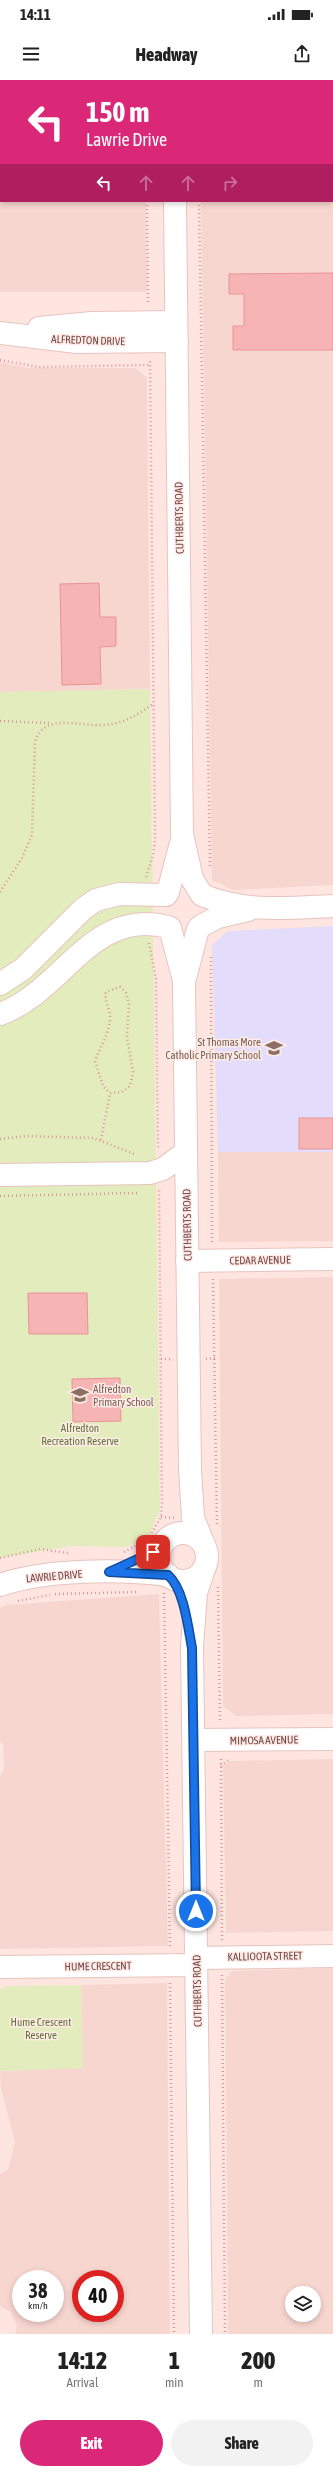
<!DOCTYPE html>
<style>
:root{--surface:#fff;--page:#f2f2f2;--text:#222;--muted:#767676;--accent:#db2777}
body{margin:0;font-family:"Asap Condensed",sans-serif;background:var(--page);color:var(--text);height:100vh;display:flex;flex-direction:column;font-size:15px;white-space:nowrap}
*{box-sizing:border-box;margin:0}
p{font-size:13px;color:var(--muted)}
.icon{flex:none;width:22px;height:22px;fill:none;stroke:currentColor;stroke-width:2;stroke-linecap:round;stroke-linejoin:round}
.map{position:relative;height:2254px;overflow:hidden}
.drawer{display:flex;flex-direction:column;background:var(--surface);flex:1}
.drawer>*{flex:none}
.guide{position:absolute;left:0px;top:0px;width:333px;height:122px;box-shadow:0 2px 6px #0003;background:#db2777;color:#fff;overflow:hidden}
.controls{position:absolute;left:285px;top:2206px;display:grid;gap:8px}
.controls a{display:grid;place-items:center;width:36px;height:36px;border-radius:50%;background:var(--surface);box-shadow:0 2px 6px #0003;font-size:20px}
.speed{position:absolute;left:12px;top:2190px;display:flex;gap:8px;font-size:20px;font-weight:700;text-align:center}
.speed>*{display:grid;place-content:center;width:52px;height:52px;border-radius:50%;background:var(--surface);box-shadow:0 2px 6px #0003;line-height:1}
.speed small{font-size:10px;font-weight:400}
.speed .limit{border:6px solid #d22;background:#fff;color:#111}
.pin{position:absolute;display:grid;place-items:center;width:34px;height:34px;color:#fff;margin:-17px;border-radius:8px;box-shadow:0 2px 6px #0006}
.me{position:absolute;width:44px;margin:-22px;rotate:0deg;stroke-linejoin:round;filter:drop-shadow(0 0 3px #0008)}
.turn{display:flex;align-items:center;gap:14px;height:84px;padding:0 20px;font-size:18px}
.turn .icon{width:52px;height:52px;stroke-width:2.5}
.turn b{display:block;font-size:28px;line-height:34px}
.lanes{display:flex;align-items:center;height:38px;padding:0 20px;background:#0003;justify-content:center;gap:20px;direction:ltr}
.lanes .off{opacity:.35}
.eta{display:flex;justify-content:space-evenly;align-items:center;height:68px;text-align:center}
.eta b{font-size:24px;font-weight:800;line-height:28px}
.action{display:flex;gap:8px;margin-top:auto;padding:8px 20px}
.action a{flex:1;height:46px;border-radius:24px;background:var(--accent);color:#fff;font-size:16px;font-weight:800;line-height:46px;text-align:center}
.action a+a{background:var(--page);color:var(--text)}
.status{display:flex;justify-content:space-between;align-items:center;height:28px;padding:0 20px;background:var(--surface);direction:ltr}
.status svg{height:11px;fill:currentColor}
header{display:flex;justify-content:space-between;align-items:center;height:52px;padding:0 20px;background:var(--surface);font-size:18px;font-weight:800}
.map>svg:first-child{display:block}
.residential{fill:#f8d6d0;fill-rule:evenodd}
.education{fill:#e3dcfa}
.green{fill:#e3ecbd}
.building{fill:#f6b4b5;stroke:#e99396}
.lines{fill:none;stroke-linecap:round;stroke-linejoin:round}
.minor-casing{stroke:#e8c3bf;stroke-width:24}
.path{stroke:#da9899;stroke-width:2.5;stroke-dasharray:1 3;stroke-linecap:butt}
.minor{stroke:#fff;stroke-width:22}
.route-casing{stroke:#114b97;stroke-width:10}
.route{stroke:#1a73e8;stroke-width:7}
.labels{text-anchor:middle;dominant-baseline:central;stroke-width:3;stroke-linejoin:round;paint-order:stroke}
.street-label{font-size:11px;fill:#764547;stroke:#ffece7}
.education-label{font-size:11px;fill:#785e54;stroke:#ffece7;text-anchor:end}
.park-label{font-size:11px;fill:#607137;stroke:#ffece7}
</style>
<div class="status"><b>14:11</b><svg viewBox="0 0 49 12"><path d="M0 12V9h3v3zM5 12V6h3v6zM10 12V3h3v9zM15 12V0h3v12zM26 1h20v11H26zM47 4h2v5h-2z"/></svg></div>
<header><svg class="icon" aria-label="menu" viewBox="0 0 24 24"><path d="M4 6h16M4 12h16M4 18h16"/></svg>Headway<svg class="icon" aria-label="share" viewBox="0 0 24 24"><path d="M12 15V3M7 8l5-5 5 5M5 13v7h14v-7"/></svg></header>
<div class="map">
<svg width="333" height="2254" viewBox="0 0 333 2254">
<rect width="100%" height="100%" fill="#fee5df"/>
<g class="residential">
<polygon points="0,0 145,0 1,1 1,121 146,121 147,212 0,212"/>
<polygon points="199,0 333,0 333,805 233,810 212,800 201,121 332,121 332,1"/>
<polygon points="0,282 27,288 136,288 147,298 150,609 0,612"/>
<polygon points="218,1072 333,1072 333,1161 219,1162"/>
<polygon points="333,1197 333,1634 236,1636 223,1626 219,1199"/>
<polygon points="159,1514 168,1866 0,1869 0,1696 4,1690 3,1664 0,1661 0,1528 6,1525"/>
<polygon points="333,1679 333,1851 226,1853 223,1686 230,1681"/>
<path d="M333 1888V2254H228L225 1900 232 1891ZM292 2213H314V2235H292Z"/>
<path d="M167 1903 170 2254H15L17 2246 10 2232 0 2226V2094L8 2089 15 2062 1 2008 0 1991 83 1988 81 1905ZM21 2199H55V2233H21ZM81 2199H115V2233H81Z"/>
</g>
<polygon class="education" points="333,846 333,1072 218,1072 212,865 228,851"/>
<g class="green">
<polygon points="150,609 160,1430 148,1458 126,1467 71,1466 0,1478 0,612"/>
<polygon points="81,1905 83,1988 0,1991 0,1910 5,1906"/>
</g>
<g class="building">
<polygon points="333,193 333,270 233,270 233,246 244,246 244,214 229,214 229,194"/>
<polygon points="99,503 100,537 116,537 116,566 100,567 101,604 62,605 60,504"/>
<rect x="299" y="1038" width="34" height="31"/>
<polygon points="28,1213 87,1213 88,1254 29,1254"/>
<polygon points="120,1298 121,1341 73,1342 72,1299"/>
</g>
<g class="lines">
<g class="minor-casing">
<g id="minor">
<polyline points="174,0 174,1"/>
<polyline points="175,121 182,754 192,799 200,812"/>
<polyline points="39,248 92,243 176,242"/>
<polyline points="0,253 77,262 177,261"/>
<polyline points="168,812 181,763"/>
<path d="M202 815C244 833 289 828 333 826"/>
<polyline points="201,846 218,837 248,830"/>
<polyline points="170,848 183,897"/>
<polyline points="198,849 184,902 190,1389 193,1438 204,1465"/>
<polyline points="0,904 23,889 83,829 96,820 119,814 166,815"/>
<path d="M0 934C63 912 91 827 168 847"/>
<polyline points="0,1095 150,1093 163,1089 186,1072"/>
<polyline points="187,1181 333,1179"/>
<circle cx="183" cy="1477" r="24"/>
<path d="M0 1505C46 1489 120 1489 168 1495"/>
<polyline points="195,1660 333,1659"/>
<polyline points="196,1878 333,1876"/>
<polyline points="0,1887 197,1885"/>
<polyline points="201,2254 192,1567 196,1513 204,1489"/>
</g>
</g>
<g class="path">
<polyline points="145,0 145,1"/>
<polyline points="198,0 198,1"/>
<polyline points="147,121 148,224"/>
<polyline points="199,121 210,787"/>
<polyline points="0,280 38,287 150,285"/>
<polyline points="0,641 49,643"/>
<polyline points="146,797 153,776 155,760 150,279"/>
<path d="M0 812 22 778 32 755 35 662C45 629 85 650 112 644 128 641 140 633 153 624"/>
<polyline points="149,863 156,899 158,1069"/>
<polyline points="211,877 212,1164"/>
<polyline points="0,1059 26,1056 93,1058 134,1074"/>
<path d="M101 1060 110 1013 122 1012 130 1006 133 992 127 957 129 924 126 913 120 907 106 912C104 922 111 929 110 939 109 955 100 966 95 981L103 1006 110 1013"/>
<polyline points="0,1116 137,1113"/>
<polyline points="213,1199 217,1446"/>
<polyline points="161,1279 171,1279"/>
<polyline points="206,1279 216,1278"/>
<polyline points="161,1437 176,1438"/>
<polyline points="124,1472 148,1459"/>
<polyline points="148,1476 148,1459 161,1437 162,1425 159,1108"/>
<polyline points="0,1478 40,1469 68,1473"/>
<polyline points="218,1507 220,1642"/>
<polyline points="164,1513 170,1868"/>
<polyline points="55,1514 136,1512"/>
<polyline points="18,1521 50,1515"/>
<polyline points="221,1679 222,1860"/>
<polyline points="221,1686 230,1679"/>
<polyline points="222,1895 225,2254"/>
<polyline points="170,1903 174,2254"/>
</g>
<use href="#minor" class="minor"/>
</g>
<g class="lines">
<g class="route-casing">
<path id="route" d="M153 1472 109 1492 168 1495C184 1509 188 1547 192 1568L196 1831"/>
</g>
<use href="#route" class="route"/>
</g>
<defs>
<g id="school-bare" transform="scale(1.38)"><path d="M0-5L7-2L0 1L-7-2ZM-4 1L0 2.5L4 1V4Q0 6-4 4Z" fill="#8d6e63" stroke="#ffece7" stroke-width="2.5" paint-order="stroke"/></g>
</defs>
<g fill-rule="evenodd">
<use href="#school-bare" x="274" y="968"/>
<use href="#school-bare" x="80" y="1315"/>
</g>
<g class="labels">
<g class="street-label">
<text transform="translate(88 260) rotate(2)">ALFREDTON DRIVE</text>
<text transform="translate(179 438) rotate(-91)">CUTHBERTS ROAD</text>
<text transform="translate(187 1145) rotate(-91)">CUTHBERTS ROAD</text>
<text transform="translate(260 1180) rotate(-1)">CEDAR AVENUE</text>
<text transform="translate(54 1496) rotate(-5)">LAWRIE DRIVE</text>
<text transform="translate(264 1660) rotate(-1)">MIMOSA AVENUE</text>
<text transform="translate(265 1876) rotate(-1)">KALLIOOTA STREET</text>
<text transform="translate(98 1886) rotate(-1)">HUME CRESCENT</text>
<text transform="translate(197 1911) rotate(-91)">CUTHBERTS ROAD</text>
</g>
<g class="education-label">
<text x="261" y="962">St Thomas More<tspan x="261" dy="13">Catholic Primary School</tspan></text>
<text x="93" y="1309" text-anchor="start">Alfredton<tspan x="93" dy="13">Primary School</tspan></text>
</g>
<g class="park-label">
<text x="80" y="1348">Alfredton<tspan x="80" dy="13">Recreation Reserve</tspan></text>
<text x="41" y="1942">Hume Crescent<tspan x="41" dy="13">Reserve</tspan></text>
</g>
</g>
</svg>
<div class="controls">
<a><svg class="icon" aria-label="layers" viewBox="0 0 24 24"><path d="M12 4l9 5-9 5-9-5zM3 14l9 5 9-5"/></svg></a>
</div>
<div class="speed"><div>38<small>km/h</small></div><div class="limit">40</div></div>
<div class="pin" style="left:153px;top:1472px;background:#d93025"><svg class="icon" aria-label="arrive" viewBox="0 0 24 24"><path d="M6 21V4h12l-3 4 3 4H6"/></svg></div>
<svg class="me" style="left:196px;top:1831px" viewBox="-20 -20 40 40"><circle r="17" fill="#1a73e8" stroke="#fff" stroke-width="3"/><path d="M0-11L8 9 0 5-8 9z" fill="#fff"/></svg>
<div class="guide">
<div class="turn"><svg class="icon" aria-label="left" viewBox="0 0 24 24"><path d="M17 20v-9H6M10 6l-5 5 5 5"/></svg><div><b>150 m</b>Lawrie Drive</div></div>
<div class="lanes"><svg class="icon" aria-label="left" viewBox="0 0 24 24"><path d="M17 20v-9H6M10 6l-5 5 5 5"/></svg><svg class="icon off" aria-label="ahead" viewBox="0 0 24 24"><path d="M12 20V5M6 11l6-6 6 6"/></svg><svg class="icon off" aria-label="ahead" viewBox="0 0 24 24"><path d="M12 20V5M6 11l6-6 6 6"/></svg><svg class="icon off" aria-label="right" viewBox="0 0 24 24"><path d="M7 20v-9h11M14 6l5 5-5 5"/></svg></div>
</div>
</div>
<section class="drawer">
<div class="eta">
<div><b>14:12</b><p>Arrival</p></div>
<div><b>1</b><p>min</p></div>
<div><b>200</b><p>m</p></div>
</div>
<div class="action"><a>Exit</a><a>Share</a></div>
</section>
